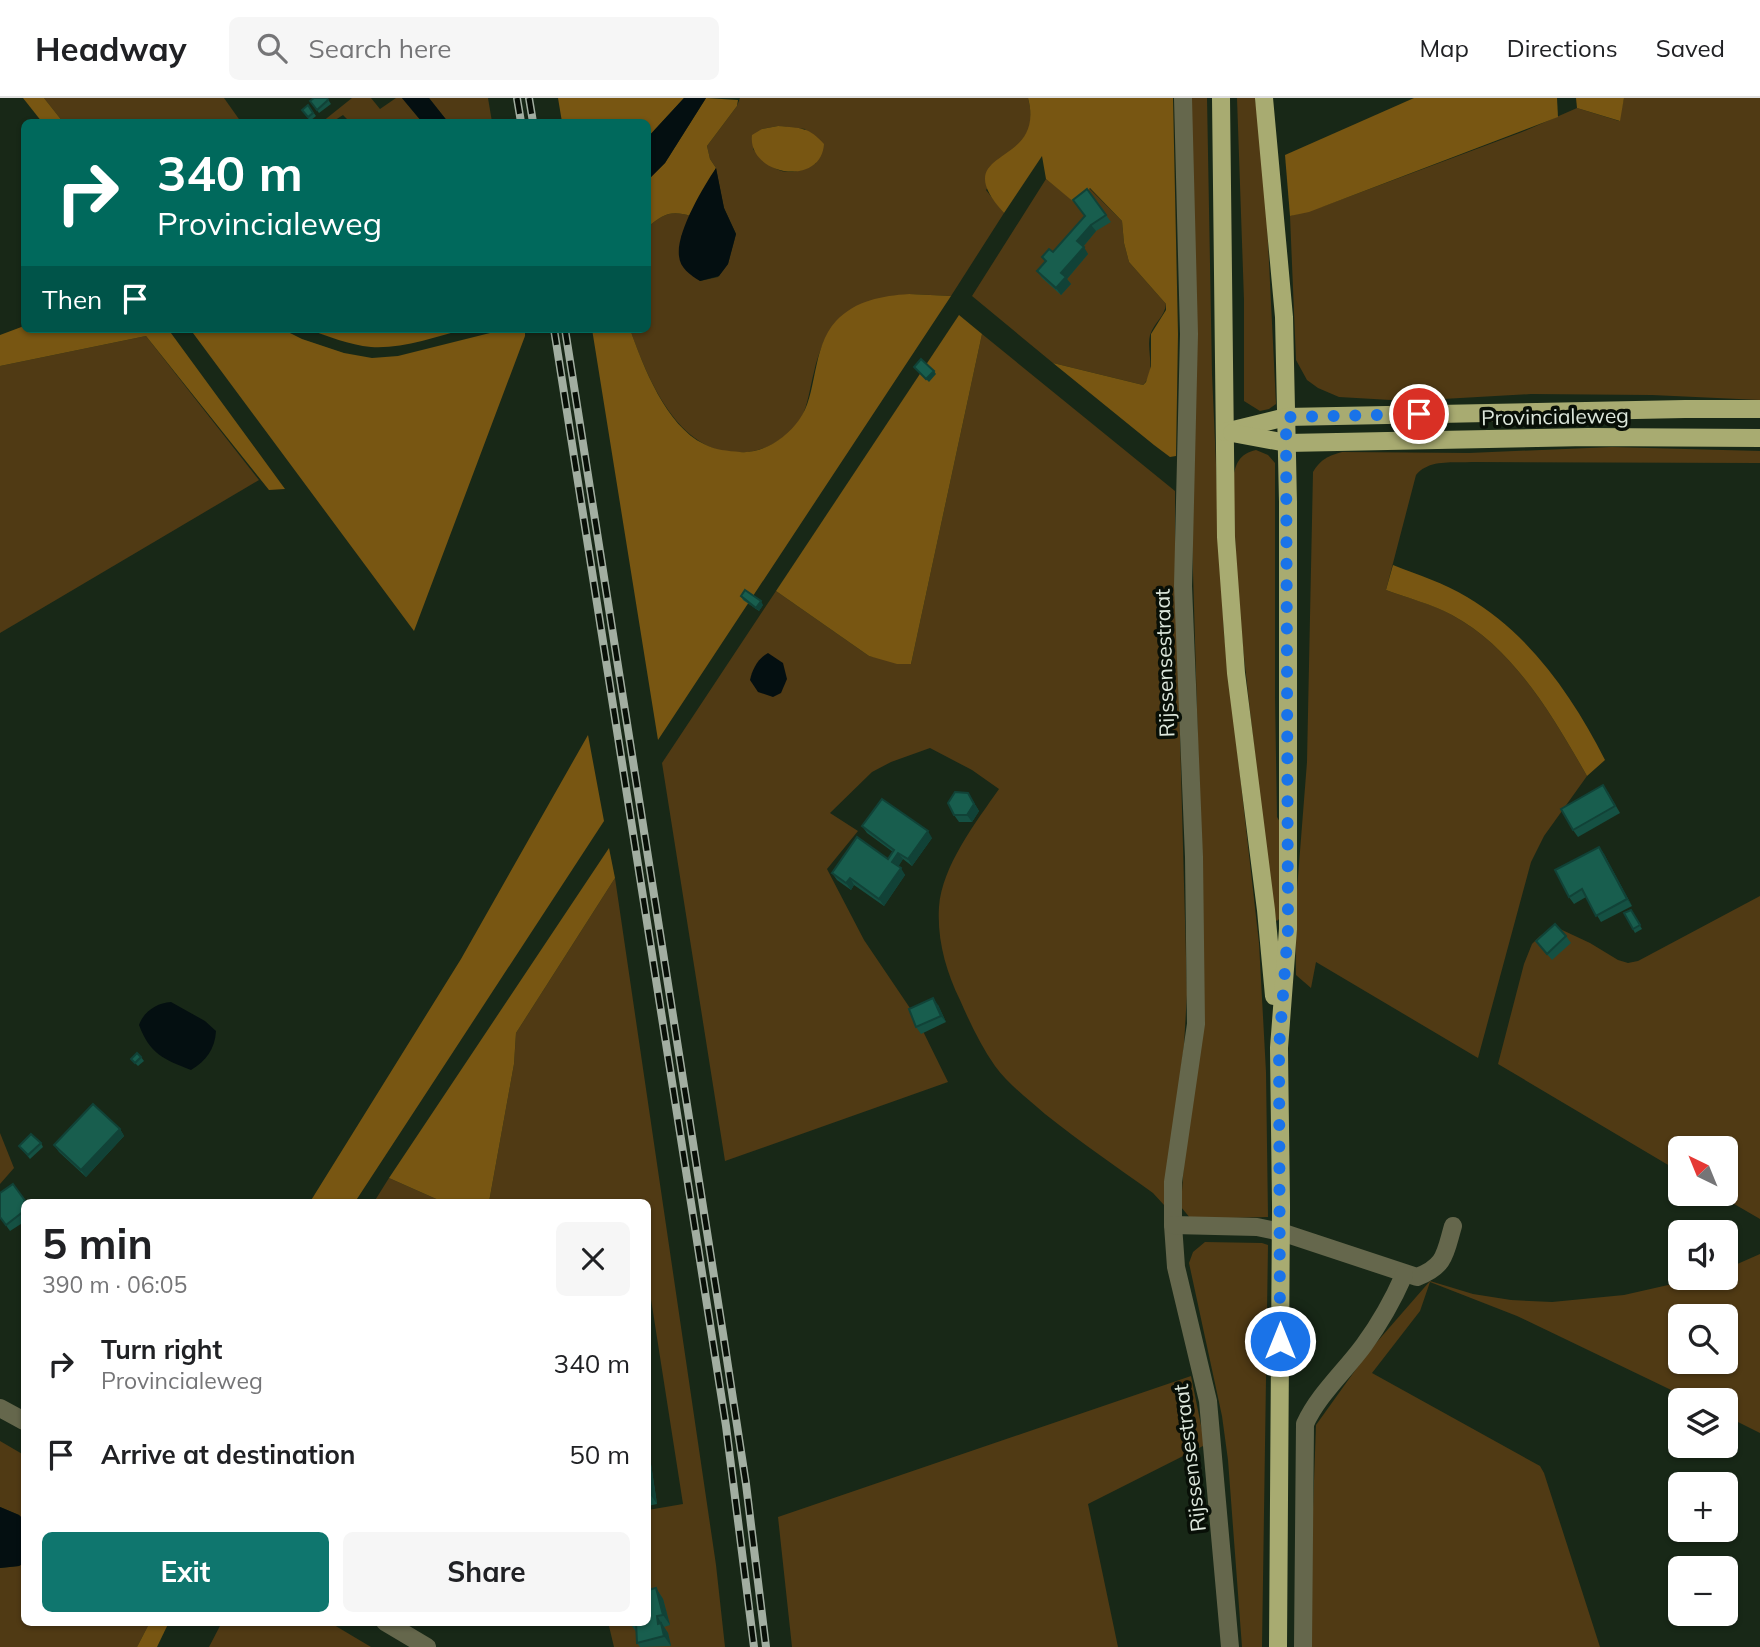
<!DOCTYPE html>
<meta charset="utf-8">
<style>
:root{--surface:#fff;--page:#f6f6f6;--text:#202124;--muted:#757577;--line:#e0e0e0;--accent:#0f766e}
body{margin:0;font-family:Mulish,sans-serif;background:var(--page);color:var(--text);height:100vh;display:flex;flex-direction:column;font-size:26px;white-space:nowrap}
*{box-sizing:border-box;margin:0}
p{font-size:23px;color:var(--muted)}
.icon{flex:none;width:38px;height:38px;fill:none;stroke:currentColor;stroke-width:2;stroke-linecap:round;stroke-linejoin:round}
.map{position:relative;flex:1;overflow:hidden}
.details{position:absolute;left:21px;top:1101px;width:630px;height:427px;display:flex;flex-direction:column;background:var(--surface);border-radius:10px;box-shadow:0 2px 5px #0004}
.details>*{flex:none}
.hud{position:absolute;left:21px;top:21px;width:630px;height:214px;border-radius:10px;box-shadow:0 2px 5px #0004;background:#00695c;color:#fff;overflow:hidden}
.needle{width:46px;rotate:317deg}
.buttons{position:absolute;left:1668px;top:1038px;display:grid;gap:14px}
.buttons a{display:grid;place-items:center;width:70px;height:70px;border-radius:10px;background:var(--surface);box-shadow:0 2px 5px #0004;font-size:35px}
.pin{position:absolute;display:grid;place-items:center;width:60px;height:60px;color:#fff;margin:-30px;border:4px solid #fff;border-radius:50%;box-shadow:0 2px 7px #0007}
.me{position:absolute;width:77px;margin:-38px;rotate:0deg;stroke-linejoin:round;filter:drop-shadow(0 0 5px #0008)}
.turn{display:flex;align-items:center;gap:24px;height:147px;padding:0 21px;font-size:32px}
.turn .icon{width:91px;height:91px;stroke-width:2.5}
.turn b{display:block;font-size:49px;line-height:60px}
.then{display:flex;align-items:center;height:66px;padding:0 21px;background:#0003;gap:14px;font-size:26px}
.round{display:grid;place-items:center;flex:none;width:74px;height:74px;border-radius:10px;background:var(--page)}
.headline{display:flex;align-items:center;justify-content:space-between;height:119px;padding:0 21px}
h1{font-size:42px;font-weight:700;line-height:52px}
.action{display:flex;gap:14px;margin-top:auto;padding:14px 21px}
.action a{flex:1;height:80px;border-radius:10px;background:var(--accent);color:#fff;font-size:28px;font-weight:700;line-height:80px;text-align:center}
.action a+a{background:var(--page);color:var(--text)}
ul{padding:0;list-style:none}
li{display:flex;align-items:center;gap:21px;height:91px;padding:0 21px}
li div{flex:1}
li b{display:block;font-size:26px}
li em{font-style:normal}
header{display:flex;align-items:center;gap:42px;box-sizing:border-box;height:98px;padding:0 35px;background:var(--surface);border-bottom:2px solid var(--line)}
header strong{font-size:33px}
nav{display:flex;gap:38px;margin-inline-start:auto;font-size:24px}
.search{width:490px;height:63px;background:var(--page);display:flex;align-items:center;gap:18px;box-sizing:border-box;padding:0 24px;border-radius:10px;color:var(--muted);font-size:26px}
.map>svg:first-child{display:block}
.green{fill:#503a14;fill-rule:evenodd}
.forest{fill:#785612}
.water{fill:#040f11}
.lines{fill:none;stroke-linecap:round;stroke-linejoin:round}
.minor{stroke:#65674c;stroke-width:18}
.major{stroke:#a8ab71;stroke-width:18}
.rail-casing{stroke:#a2aea1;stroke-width:8}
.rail{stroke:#080f07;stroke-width:5;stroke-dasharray:16;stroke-linecap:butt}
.wall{fill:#155143}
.shaded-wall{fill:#114237}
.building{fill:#185e4e;stroke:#114237;stroke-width:2}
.route{stroke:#1a73e8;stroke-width:12;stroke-dasharray:0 21.6}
.labels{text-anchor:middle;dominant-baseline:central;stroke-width:7;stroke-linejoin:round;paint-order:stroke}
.street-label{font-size:21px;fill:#dde7dc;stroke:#080f07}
</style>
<header>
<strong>Headway</strong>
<div class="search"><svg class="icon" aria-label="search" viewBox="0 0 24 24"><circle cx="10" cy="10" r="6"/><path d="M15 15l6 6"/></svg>Search here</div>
<nav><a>Map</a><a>Directions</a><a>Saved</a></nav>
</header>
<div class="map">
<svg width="1760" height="1549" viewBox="0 0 1760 1549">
<rect width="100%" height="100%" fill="#182817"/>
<g class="green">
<polygon points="44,0 224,0 241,24 63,24"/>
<polygon points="352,0 371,0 380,11 396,0 402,0 422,24 350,24 343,17 332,24 322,24"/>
<polygon points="429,0 488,0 492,24 448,24"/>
<path d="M740 0H1028C1030 9 1032 18 1030 28 1027 40 996 79 986 92L1004 115 951 198 909 196 824 243C820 253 816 263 814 274 810 289 808 307 801 321 792 335 774 348 758 352 685 371 649 286 630 231H648V129C663 116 671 112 691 118L681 139 700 183 718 179 728 166 736 136 724 110 716 70 710 61 707 48 737 8ZM778 28 805 31 816 65C788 82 773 74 753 51L762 31Z"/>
<polygon points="1191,0 1207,0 1212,276 1221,479 1224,535 1259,845 1266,974 1268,1119 1191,1121 1181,1109 1202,784 1191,405"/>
<polygon points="1237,0 1255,0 1264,63 1276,306 1269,311 1260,313 1244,303 1244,202"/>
<polygon points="1624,0 1760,0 1760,302 1652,297 1531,296 1408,303 1339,299 1318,290 1307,282 1296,262 1290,118 1324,108 1522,34 1577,10 1619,23"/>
<path d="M1046 81 1075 104 1089 90 1122 123 1124 145 1129 164 1166 206C1165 218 1154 225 1150 237 1146 253 1157 273 1143 287L1053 265 972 198Z"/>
<path d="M982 236 1175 393V455L1187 896 1184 947 1164 1107 1153 1095C1117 1069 1080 1044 1045 1016 1028 1001 1008 986 995 968 981 948 970 925 960 902 946 873 937 842 939 809 942 768 976 724 999 691L972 672 930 650 891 664 872 674 830 715 858 733 827 771 864 842 916 919 948 984 725 1063 662 665 776 493 869 558 911 566Z"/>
<polygon points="146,238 259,382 0,535 0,268"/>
<path d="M1612 349 1760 353V365L1472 364C1452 365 1429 361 1416 377L1386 492C1408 500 1432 506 1452 517 1514 550 1554 620 1587 678L1544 738 1531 764 1478 960 1316 864 1311 890 1296 877 1295 817 1307 664 1313 374C1321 361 1328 358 1342 354L1469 355Z"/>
<path d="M1256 352 1268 357 1275 365V599L1277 719 1280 724V820L1277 823 1273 820 1237 496 1233 380C1236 365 1239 356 1256 352Z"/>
<polygon points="615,780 716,1467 725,1549 614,1549 608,1524 648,1524 648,1412 683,1406 648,1182 648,1104 489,1104 514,966 516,935"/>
<polygon points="1760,798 1760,1121 1717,1096 1726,1096 1726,1050 1680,1050 1680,1074 1498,966 1524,866 1532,846 1540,838 1550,831 1560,831 1590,845 1618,862 1628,865 1638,863"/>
<polygon points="0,1035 14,1070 0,1086"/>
<polygon points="389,1080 443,1104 374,1104"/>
<polygon points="1205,1144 1262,1145 1268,1147 1262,1549 1242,1549 1228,1362 1222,1318 1189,1165 1193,1154"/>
<path d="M1760 1156V1335L1726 1318V1302H1692L1517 1218 1430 1184 1420 1213 1372 1275 1540 1368 1544 1375 1600 1549H1308L1316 1327 1369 1253 1430 1183 1473 1196 1511 1202 1552 1204 1624 1197 1699 1180H1726V1171ZM1680 1218H1726V1264H1680Z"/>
<polygon points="1191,1278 1205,1347 1088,1406 1118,1549 792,1549 778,1419"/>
<polygon points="0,1343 24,1357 24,1422 19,1417 0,1409"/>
<polygon points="24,1465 24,1524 150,1524 137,1549 0,1549 0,1470 19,1468"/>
<polygon points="222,1524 329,1524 371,1549 209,1549"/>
</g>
<g class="forest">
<polygon points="23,0 44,0 63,24 42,24"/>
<polygon points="558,0 684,0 648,39 648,24 562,24"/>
<path d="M706 0 738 2 737 8 707 48 710 61 716 70 691 118C671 112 663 116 648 129V82L665 65Z"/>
<path d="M1028 0H1173L1178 236 1176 358 1170 359 1154 347 1053 265 1143 287 1146 284 1151 268V236L1166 212V206L1129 164 1124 145 1122 123 1090 90 1075 105 1046 81 1042 58 1004 115C944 48 1047 72 1028 0Z"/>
<polygon points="1414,0 1557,0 1558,19 1309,114 1290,118 1285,57"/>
<polygon points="1576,0 1624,0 1620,23 1577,10"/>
<path d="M778 28C801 30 809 29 824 46 821 90 747 77 752 37L762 31Z"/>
<path d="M909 196 951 198 658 642 592 231H630C643 268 666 328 704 346 715 352 728 353 740 354 763 356 786 340 799 322 818 297 811 250 836 223 856 202 882 198 909 196Z"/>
<polygon points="959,217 982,236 911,566 897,566 869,558 776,493"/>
<polygon points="24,228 24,231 168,231 285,391 269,392 146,238 0,268 0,237"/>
<polygon points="190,231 282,231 302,241 344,255 372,260 398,258 506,231 525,231 525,238 414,533"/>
<path d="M307 231H465C435 239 402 251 371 249 349 247 328 238 307 231Z"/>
<path d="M1393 467C1418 477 1444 485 1467 499 1529 535 1573 599 1605 662L1587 678C1554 620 1514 550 1452 517 1431 506 1408 500 1386 492Z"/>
<polygon points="588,637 604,723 355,1104 310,1104 461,861"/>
<polygon points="609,750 615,780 516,935 514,966 489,1104 443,1104 389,1080"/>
<polygon points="150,1524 169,1524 157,1549 137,1549"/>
</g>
<g class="water">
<polygon points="402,0 429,0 448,24 422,24"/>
<polygon points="684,0 706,0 665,65 648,82 648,39"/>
<path d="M716 70 724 110 736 136 728 166 719 178 700 183C690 177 680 170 679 158 676 135 703 89 716 70Z"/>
<path d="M768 555 783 565 787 581 781 595 773 599 758 594 750 582C752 572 758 560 768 555Z"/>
<path d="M171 904 205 923 216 933C215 951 206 963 191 972 163 961 150 956 139 927 144 913 157 905 171 904Z"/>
<polygon points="0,1409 19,1417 24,1422 24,1465 19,1468 0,1470"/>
</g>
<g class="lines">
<g class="minor">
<polyline points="1183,0 1189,236 1183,488 1194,759 1196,926 1173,1084 1173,1127 1176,1169 1208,1303 1230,1549"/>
<path d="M1173 1127 1257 1129 1281 1134 1417 1179C1446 1168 1445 1155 1453 1128"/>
<polyline points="0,1310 24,1323"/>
<polyline points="385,1524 427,1549"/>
<path d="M1303 1549 1305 1326C1318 1297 1345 1273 1364 1247 1380 1225 1393 1202 1404 1177"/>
</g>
<g class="major">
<polyline points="1221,0 1226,439 1236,575 1266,812 1274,898"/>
<polyline points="1264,0 1284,219 1288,404 1288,831 1279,950 1281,1109 1278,1549"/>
<polyline points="1225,334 1286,319 1685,311 1760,311"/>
<polyline points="1232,335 1287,345 1588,339 1760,340"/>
</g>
<g class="rail-casing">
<g id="rail">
<polyline points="517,0 521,24"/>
<polyline points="529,0 533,24"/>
<polyline points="554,231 726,1328 754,1549"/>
<polyline points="565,231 724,1242 746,1386 766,1549"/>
</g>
</g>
<use href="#rail" class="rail"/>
</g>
<g class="wall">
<polygon points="327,0 331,6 319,15 310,3"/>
<polygon points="308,7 316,18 310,23 302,12"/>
<polygon points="1087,91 1111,124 1096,133 1083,149 1088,156 1067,181 1071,186 1061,197 1042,180 1037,173 1045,164 1042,159 1053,154 1085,118"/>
<polygon points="741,498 763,507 759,513 743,502"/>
<polygon points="1608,694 1620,715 1578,739 1573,732"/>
<polygon points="968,695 979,713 972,724 959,724 954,717"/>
<polygon points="862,728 932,740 912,768 903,761 898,768 905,777 884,808 854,787 851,792 837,782 832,775 888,761 893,754 867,735"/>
<polygon points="1599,749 1604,756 1632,808 1601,824 1586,799 1574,806 1569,799"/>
<polygon points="1631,812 1642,831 1635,835 1624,815"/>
<polygon points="1566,838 1571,845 1552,862 1536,843"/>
<polygon points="938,907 946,924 921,936 916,929"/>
<polygon points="141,959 144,963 138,968 131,961"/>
<polygon points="120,1031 124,1038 86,1079 59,1054 54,1047"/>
<polygon points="41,1045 43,1049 30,1061 19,1048"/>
<polygon points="24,1104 24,1124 10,1133 0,1119"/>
<polygon points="648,1346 657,1406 648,1408"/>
<polygon points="648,1487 651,1492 656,1490 663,1501 670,1527 664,1529 668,1535 671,1548 640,1549 637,1545 637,1535 629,1524 648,1524"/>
</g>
<g class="shaded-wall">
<polygon points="1091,127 1096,133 1082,150 1077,143"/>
<polygon points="1084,149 1088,156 1067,181 1071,186 1061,197 1056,190 1061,175"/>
<polygon points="934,273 936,276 929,284 926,281"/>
<polygon points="761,503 763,507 759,513 756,510"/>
<polygon points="968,695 979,713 972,724 967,717"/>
<polygon points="928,733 932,740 912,768 908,761"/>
<polygon points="1599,749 1604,756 1632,808 1627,801"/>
<polygon points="898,755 903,761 897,771 892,764"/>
<polygon points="901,770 905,777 884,808 879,801"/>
<polygon points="850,780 854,787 851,792 846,785"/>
<polygon points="933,900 938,907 946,924 941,918"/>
<polygon points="120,1031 124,1038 86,1079 81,1072"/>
<polygon points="648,1346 657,1406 648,1393"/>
<polygon points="656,1490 663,1501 670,1527 663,1517"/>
<polygon points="657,1518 668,1535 671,1548 664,1538 658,1526"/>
</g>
<g class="building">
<polygon points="314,0 327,0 328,2 317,12 310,3"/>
<polygon points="308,7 313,15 308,19 302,12"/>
<polygon points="1087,91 1106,117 1091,127 1077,143 1084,149 1061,175 1066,179 1056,190 1037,173 1046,163 1042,159 1049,151 1053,154 1085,118 1073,102"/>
<polygon points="921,261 934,273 926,281 914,269"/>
<polygon points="745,492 761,503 756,510 741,498"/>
<polygon points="1603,687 1615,708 1573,732 1561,711"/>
<polygon points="955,694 968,695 974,706 967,717 954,717 948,705"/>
<polygon points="882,701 928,733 908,761 898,755 892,764 901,770 879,801 850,780 846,785 832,775 857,739 888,761 894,752 862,728"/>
<polygon points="1599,749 1627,801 1596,818 1582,791 1569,799 1555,772"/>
<polygon points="1631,812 1640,827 1633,831 1624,815"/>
<polygon points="1555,826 1566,838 1547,856 1536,843"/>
<polygon points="933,900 941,918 916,929 909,911"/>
<polygon points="137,955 141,959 135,965 131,961"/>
<polygon points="93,1006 120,1031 81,1072 54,1047"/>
<polygon points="31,1036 41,1045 28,1057 19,1048"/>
<polygon points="13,1086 26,1104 24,1104 24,1113 6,1127 0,1119 0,1095"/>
<polygon points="648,1490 648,1492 656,1490 663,1517 657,1518 658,1526 661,1525 664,1538 637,1545 636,1524 648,1524"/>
</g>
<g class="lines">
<polyline class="route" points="1280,1243 1279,950 1288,831 1286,319 1419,316"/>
</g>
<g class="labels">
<g class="street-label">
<text transform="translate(1555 318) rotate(-1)">Provincialeweg</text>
<text transform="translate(1164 565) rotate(-92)">Rijssensestraat</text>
<text transform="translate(1189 1360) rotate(-97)">Rijssensestraat</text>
</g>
</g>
</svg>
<div class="buttons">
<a><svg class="needle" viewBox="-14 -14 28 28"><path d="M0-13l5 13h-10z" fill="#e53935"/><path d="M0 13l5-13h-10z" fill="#757577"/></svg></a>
<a><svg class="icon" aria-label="sound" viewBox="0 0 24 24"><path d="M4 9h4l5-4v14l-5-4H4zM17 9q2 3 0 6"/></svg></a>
<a><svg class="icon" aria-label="search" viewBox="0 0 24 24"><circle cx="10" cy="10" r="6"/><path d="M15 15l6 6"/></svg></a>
<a><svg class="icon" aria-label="layers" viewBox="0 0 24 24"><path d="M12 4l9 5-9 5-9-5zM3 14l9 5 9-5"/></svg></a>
<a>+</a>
<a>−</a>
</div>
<div class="pin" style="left:1419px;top:316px;background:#d93025"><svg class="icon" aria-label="arrive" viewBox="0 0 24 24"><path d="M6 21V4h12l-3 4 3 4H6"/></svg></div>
<svg class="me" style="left:1280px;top:1243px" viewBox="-20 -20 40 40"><circle r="17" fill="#1a73e8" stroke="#fff" stroke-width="3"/><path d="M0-11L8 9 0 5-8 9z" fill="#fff"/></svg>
<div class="hud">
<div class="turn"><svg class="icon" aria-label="right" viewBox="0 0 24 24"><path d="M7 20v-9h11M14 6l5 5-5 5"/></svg><div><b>340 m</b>Provincialeweg</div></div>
<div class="then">Then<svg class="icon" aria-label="arrive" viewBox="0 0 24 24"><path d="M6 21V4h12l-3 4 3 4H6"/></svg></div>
</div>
<section class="details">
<div class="headline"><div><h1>5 min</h1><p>390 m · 06:05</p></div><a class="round"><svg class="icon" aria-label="close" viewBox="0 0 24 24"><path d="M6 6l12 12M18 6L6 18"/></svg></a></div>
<ul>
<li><svg class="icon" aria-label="right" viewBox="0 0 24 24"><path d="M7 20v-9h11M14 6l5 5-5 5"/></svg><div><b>Turn right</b><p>Provincialeweg</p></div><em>340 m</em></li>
<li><svg class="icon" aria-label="arrive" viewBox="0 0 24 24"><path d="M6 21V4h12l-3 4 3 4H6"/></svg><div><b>Arrive at destination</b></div><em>50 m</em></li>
</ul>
<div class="action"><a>Exit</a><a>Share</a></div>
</section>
</div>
